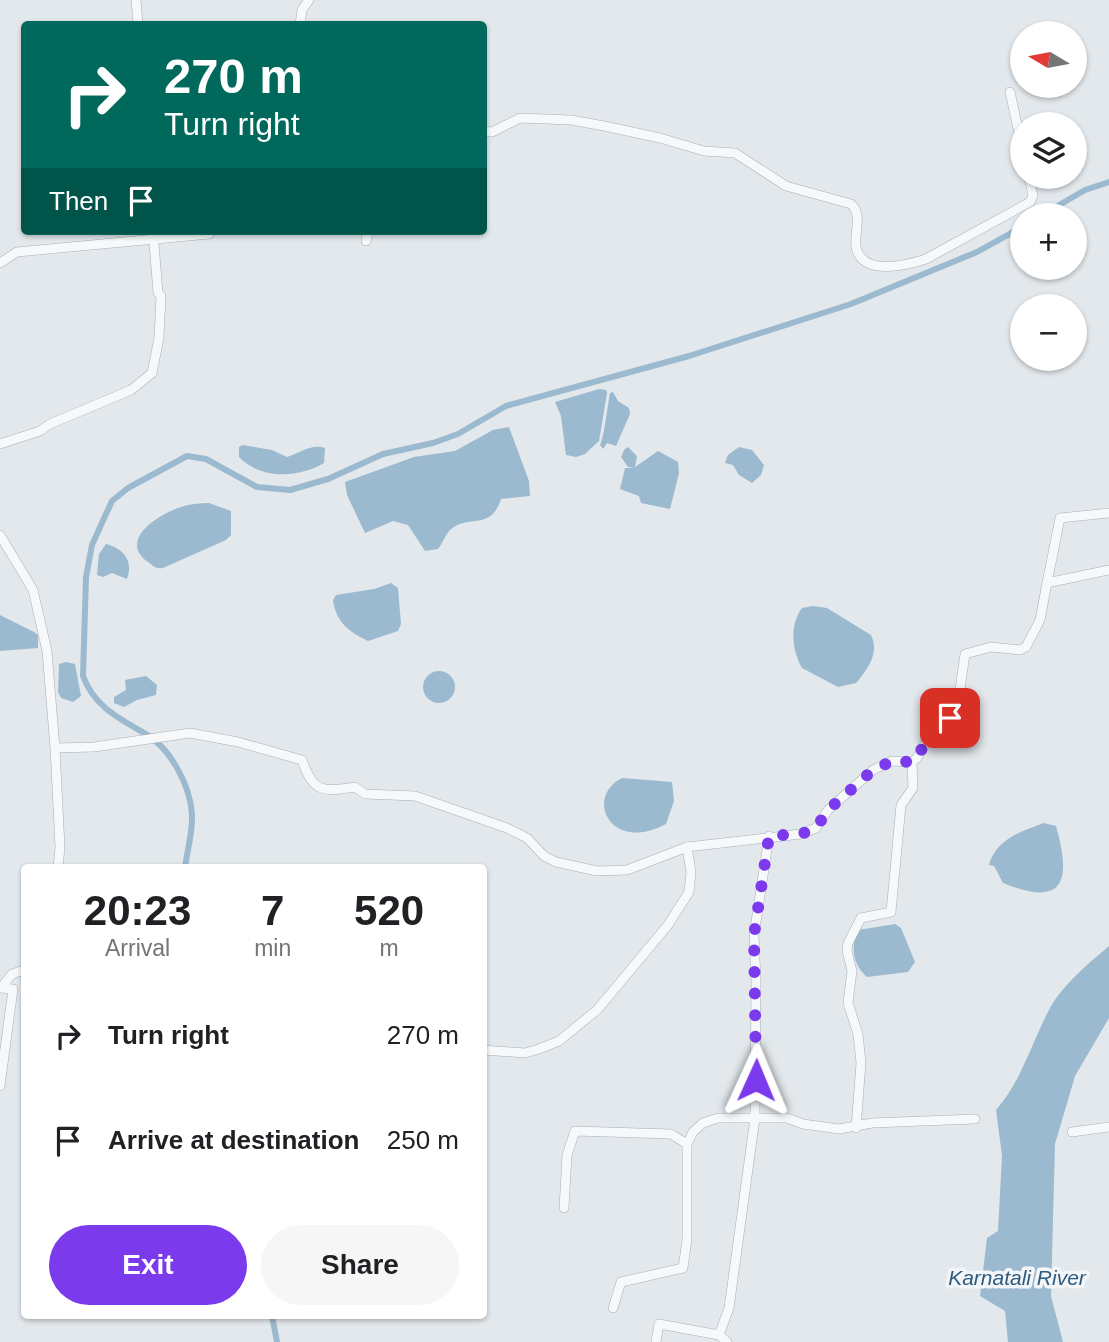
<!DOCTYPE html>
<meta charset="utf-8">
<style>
:root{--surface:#fff;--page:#f6f6f6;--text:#202124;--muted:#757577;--accent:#7c3aed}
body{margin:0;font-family:Arial,sans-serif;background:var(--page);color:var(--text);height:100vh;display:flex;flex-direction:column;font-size:26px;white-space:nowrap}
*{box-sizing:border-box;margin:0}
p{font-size:23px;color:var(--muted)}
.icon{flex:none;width:38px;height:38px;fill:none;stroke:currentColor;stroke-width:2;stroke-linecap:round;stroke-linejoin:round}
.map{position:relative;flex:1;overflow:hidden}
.details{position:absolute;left:21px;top:864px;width:466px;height:455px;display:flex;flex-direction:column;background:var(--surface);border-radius:7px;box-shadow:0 2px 5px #0004}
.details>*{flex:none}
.top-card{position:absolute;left:21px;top:21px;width:466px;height:214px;border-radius:7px;box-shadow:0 2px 5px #0004;background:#00695c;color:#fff;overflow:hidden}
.needle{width:46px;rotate:280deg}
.controls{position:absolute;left:1010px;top:21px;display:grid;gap:14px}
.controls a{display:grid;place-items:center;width:77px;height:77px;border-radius:50%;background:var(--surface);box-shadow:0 2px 5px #0004;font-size:35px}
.pin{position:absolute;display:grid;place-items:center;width:60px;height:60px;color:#fff;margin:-30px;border-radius:14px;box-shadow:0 4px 10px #0006}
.me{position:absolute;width:77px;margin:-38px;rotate:1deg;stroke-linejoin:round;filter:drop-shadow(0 0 5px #0008)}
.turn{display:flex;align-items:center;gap:24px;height:147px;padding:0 28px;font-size:32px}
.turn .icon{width:91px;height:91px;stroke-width:2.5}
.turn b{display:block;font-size:49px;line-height:60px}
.then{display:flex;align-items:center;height:66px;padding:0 28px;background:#0003;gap:14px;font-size:26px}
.eta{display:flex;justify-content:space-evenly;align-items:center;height:119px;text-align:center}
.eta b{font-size:42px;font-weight:800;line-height:49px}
.cta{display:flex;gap:14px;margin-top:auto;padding:14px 28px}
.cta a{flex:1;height:80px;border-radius:42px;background:var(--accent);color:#fff;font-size:28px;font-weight:800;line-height:80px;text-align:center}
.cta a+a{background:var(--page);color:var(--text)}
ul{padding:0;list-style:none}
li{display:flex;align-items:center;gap:21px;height:105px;padding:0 28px}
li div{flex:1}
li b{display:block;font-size:26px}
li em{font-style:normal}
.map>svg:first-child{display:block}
.water{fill:#9cbacf}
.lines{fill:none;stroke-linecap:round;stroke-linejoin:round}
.canal{stroke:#9cbacf;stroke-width:6}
.minor-casing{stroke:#a7afb7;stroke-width:10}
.minor{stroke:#f6f8fa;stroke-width:9}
.route{stroke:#7c3aed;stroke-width:12;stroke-dasharray:0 21.6}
.labels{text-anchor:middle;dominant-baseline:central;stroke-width:7;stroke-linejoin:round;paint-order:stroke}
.water-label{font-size:21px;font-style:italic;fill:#2f5b7e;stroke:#f3f6f9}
</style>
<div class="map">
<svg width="1109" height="1342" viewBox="0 0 1109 1342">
<rect width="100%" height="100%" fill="#e3e8ec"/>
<g class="water">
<polygon points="599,389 606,390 607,393 599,441 585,454 576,457 566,455 561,416 555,402"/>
<path d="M613 392 618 401 629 408 630 414 616 446 607 443 603 449 600 445C604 439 608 403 610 393Z"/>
<path d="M509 427 529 481 530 496 501 499C490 532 470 513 450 530 446 534 442 544 438 549L425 551 408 525 393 521 365 533 347 495 345 482 414 457 455 451 493 430Z"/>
<path d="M243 445 272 450 287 457C299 453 312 443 325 448L324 463C299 478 261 480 239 457V447Z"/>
<polygon points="628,447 637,456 635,467 658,451 678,462 679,473 670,509 641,503 639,496 620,489 625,468 634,468 628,467 621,457 624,450"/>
<polygon points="739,447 752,450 764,465 761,475 752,483 739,475 733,465 725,463 728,455"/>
<path d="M209 503 231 511V535L226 540 163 568C155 569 154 566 148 562 117 540 159 514 181 507 190 504 199 503 209 503Z"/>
<path d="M106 544C123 548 134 561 127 579L112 573 103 577 97 575 99 554Z"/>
<path d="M391 583 398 588 401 624 398 631 368 641C349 632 336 622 333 600L336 595 374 589Z"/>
<path d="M813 606 827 608 871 635C880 653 867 670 856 683L838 687 802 668C792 651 789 625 802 608Z"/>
<polygon points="0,615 34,632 38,635 38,648 0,651"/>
<polygon points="66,662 75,664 81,696 73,702 61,698 58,692 59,664"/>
<circle cx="439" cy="687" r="16"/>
<polygon points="146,676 157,685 156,695 137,700 124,707 114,703 114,697 126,690 125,680"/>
<path d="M622 778 672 782 674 801 666 824C610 854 584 797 622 778Z"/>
<path d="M1044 823 1056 826C1071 879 1066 909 1003 883L994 866 989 865C996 839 1022 831 1044 823Z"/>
<path d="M895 924 901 928 915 962 908 972 867 977C853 965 850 947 858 930Z"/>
<path d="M1109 946V1018L1075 1076 1055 1144 1051 1296 1063 1342H1008L1005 1311 980 1296 987 1238 998 1231 1002 1156 996 1110C1022 1080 1031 1044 1049 1010 1062 985 1088 964 1109 946Z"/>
</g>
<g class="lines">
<g class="canal">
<polyline points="1042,215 1085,190 1109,182"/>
<path d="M185 868C187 851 193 831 192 814 190 785 170 747 144 733 118 718 94 706 83 676L86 577 92 545 101 525 112 501 128 488 187 456 206 459 257 487 290 490 328 479 383 454 433 443 458 434 506 406 689 356 851 304 977 252 1022 227"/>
<polyline points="272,1316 277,1342"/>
</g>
<g class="minor-casing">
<g id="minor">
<polyline points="136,0 138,24"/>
<polyline points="300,24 302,10 309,0"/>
<polyline points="1010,92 1022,147"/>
<path d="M483 131 492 132 520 118 571 120 604 126 660 138 704 151 735 153 786 186 851 204C863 215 854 232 856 247 862 277 908 265 926 259L1030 202 1033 196 1029 177"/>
<polyline points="366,241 368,231"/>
<polyline points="0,263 17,252 209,234 209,231"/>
<polyline points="0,444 40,431 50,424 131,390 152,373 159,338 161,296 158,293 153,231"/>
<path d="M0 535 33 590 47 651 55 748 94 747 190 733 238 742 302 760C313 793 323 792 355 787L365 794 415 796 507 828 527 838 544 856 556 862 597 871 627 870 687 847 801 834 816 828 828 810 873 770 892 761 912 762 917 758 926 742 939 733 950 718 958 703 965 654 991 647 1020 650 1026 647 1040 620 1047 583 1109 570"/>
<polyline points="1047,583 1060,518 1109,513"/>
<polyline points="55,748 60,847 58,868"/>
<polyline points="483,1050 525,1053 539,1049 559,1041 597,1010 668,925 689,892 691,872 687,847"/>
<polyline points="0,1086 13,989 1,988 12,974 24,970"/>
<polyline points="856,1128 861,1063 858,1034 848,1003 852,971 847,951 848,943 861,918 891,912 901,805 913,788 912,762"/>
<polyline points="1072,1132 1109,1127"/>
<polyline points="564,1208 567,1155 575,1131 671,1134 687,1144"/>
<polyline points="613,1308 621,1282 683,1268 687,1240 687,1144 693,1132 703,1123 718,1118 787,1118 803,1124 839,1129 872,1123 975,1119"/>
<polyline points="719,1335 727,1342"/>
<polyline points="656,1342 659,1324 719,1335 729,1308 755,1118 756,981 754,935 769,836"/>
</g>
</g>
<use href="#minor" class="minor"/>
</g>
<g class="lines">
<polyline class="route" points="756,1080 754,935 769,836 801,834 816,828 828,810 873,770 892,761 912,762 917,758 926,741 939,733 950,718"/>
</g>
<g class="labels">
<g class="water-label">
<text x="1017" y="1277">Karnatali River</text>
</g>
</g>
</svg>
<div class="controls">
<a><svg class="needle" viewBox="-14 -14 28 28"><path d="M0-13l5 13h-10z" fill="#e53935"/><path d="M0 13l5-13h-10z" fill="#757577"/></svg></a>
<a><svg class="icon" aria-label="layers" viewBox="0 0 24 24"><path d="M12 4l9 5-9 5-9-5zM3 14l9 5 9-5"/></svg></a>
<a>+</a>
<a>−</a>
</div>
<div class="pin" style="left:950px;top:718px;background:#d93025"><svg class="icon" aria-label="arrive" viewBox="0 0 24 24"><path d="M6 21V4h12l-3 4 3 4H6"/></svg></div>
<svg class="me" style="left:756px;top:1080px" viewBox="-20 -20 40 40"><path d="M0-17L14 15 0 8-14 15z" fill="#7c3aed" stroke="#fff" stroke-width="4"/></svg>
<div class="top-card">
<div class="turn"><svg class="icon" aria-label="right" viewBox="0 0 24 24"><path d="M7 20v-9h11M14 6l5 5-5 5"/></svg><div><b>270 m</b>Turn right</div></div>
<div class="then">Then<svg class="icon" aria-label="arrive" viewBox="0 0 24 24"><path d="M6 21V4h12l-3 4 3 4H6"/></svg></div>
</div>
<section class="details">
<div class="eta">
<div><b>20:23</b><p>Arrival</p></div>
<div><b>7</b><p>min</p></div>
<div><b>520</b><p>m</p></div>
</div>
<ul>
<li><svg class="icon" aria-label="right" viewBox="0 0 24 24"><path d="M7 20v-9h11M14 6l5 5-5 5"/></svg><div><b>Turn right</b></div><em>270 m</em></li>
<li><svg class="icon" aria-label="arrive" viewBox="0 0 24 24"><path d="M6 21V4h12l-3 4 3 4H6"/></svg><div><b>Arrive at destination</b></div><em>250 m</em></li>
</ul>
<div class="cta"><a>Exit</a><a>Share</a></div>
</section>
</div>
